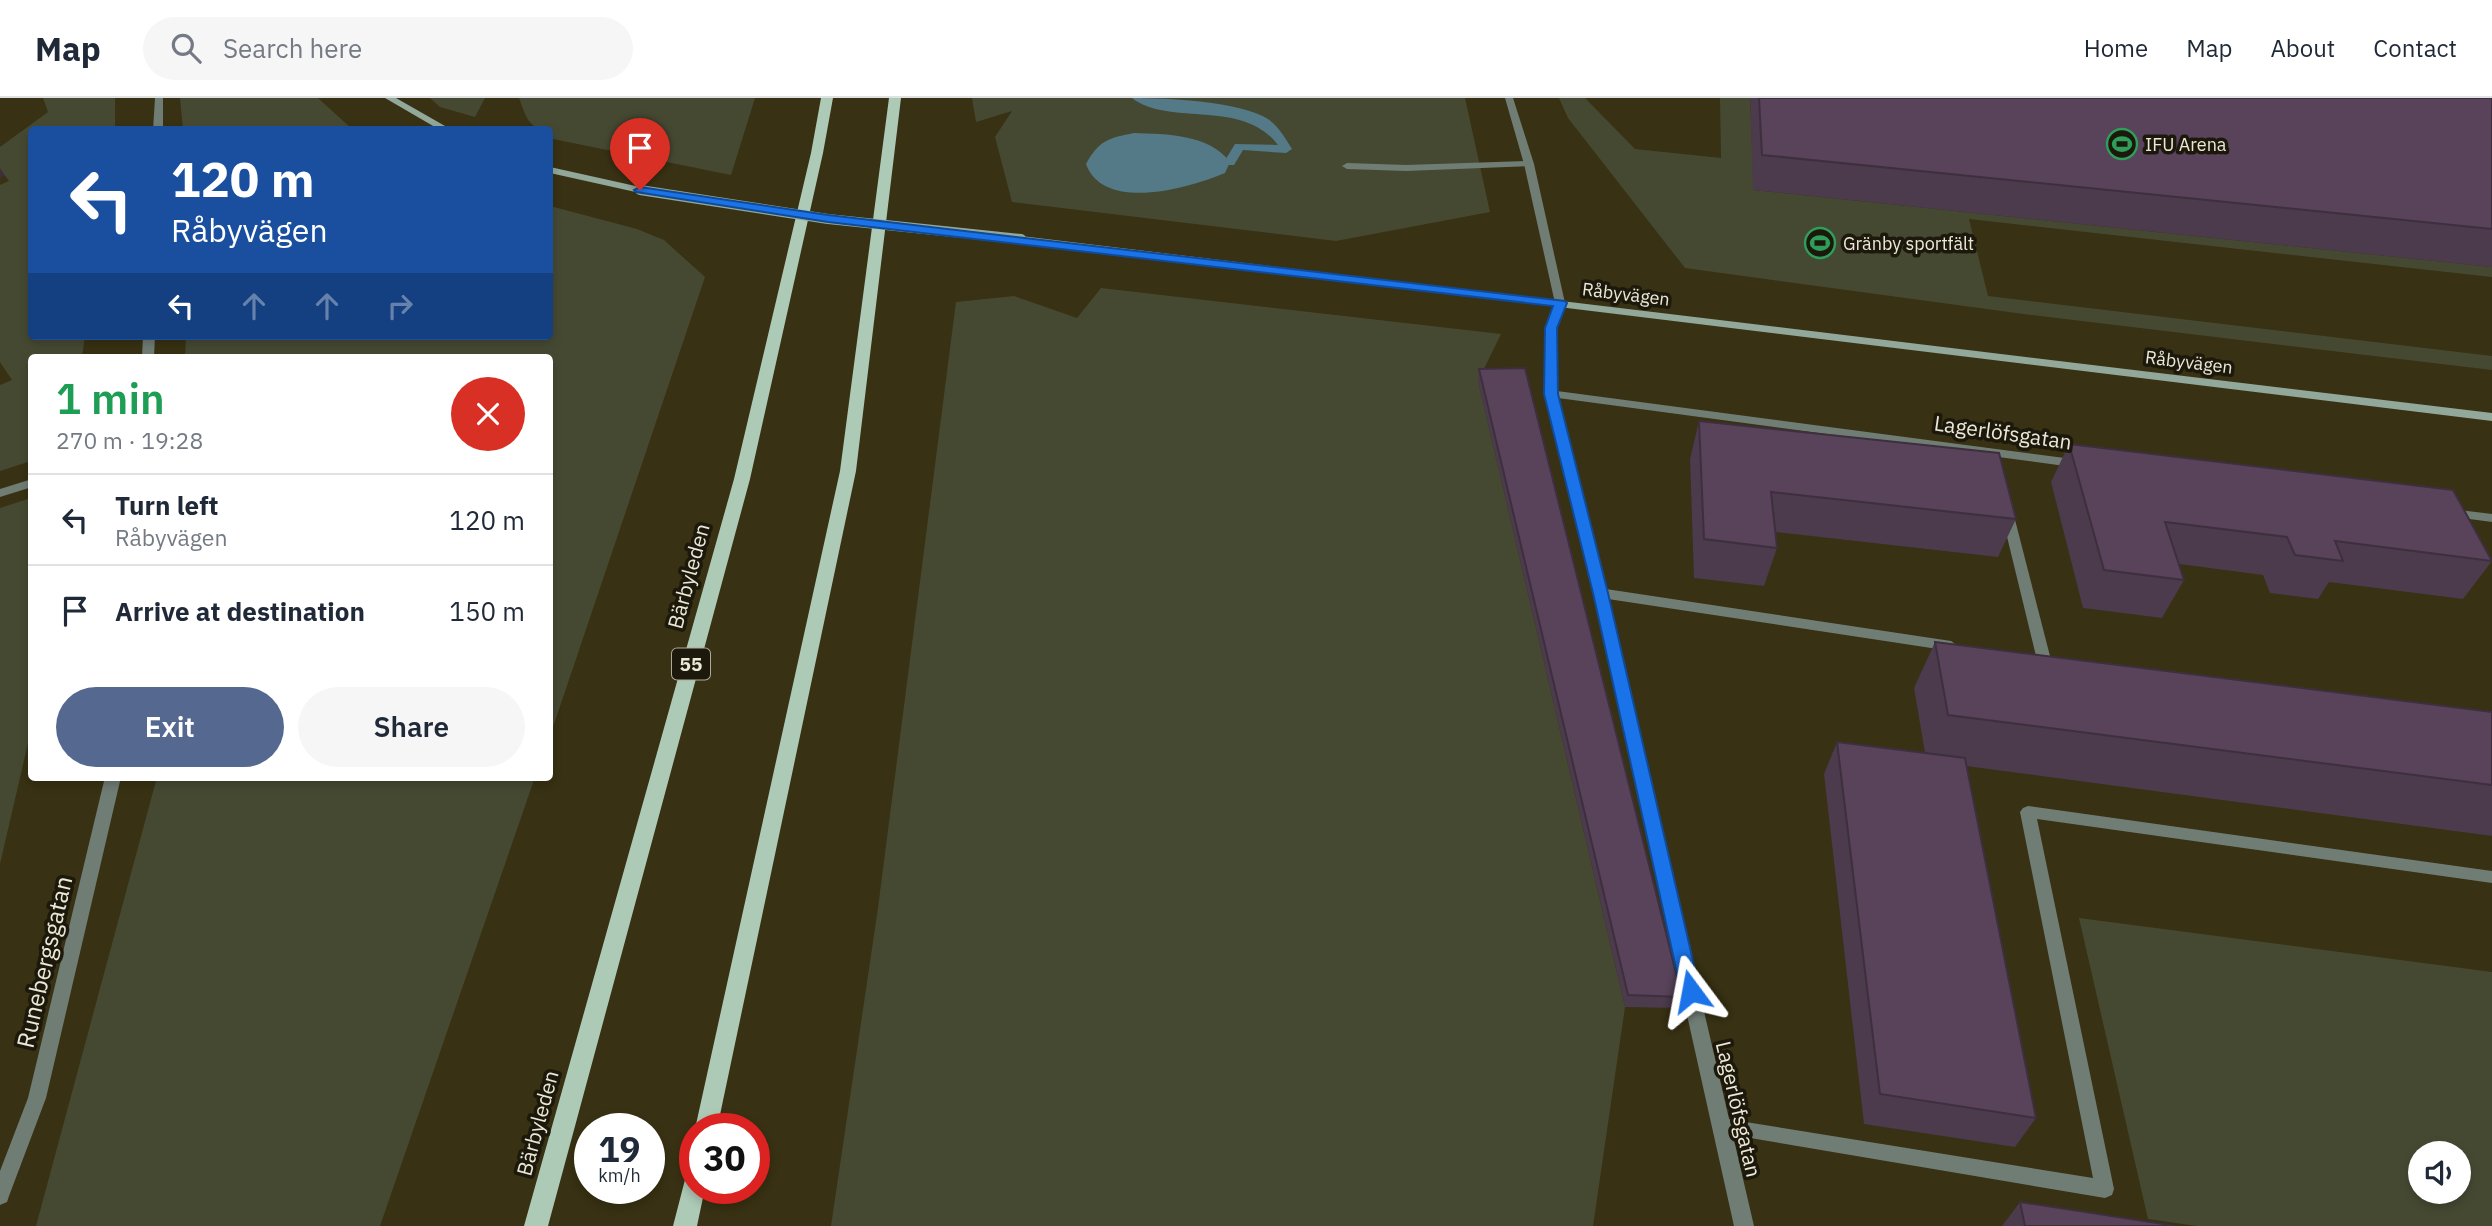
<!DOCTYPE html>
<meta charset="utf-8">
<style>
:root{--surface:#fff;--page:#f6f6f7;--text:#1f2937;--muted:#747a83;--line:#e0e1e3;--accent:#556890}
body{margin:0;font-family:"IBM Plex Sans",sans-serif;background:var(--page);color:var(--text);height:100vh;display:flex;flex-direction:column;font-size:26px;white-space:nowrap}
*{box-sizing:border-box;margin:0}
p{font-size:23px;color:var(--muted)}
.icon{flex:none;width:38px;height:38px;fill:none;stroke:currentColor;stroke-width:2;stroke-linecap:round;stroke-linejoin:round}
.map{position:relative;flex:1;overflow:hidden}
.details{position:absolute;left:28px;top:256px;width:525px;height:427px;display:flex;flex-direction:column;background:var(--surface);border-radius:7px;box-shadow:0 4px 10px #0003}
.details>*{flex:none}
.top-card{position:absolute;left:28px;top:28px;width:525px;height:214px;border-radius:7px;box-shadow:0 4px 10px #0003;background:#1a4fa0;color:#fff;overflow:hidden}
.buttons{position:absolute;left:2408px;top:1043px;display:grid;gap:14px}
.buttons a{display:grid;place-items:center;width:63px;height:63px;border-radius:50%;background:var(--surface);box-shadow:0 4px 10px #0003;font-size:35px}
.speed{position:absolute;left:574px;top:1015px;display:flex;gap:14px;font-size:35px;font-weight:700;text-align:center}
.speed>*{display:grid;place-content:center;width:91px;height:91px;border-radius:50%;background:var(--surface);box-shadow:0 4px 10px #0003;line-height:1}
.speed small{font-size:18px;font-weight:400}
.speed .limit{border:10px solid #d22;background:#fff;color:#111}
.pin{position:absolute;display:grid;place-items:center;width:60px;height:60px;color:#fff;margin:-72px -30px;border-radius:50% 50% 50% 0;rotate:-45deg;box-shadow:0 0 7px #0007}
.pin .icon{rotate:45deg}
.me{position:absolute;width:77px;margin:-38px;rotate:347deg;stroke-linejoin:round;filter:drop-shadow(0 0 5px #0008)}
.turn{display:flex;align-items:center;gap:24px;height:147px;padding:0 28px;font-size:32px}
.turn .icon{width:91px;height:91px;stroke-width:2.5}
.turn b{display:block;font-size:49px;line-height:60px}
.lanes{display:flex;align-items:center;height:66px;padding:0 28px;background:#0003;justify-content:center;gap:35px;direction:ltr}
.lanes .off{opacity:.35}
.round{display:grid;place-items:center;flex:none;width:74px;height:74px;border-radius:37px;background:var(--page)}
.head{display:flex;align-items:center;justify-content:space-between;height:119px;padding:0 28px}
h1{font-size:42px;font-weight:600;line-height:52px;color:#1e9e55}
.action{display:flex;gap:14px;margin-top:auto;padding:14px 28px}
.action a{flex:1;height:80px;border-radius:42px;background:var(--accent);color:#fff;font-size:28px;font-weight:600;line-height:80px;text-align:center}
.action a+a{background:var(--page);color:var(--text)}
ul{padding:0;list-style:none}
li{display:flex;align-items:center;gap:21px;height:91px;padding:0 28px;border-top:2px solid var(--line)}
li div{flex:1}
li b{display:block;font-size:26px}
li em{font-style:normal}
header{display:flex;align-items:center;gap:42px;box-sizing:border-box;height:98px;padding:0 35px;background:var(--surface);border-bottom:2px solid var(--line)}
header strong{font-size:33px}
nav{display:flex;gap:38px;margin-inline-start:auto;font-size:24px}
.search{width:490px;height:63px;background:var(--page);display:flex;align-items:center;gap:18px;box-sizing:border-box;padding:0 24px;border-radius:38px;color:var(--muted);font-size:26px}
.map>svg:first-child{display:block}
.green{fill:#464932;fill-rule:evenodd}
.water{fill:#547987}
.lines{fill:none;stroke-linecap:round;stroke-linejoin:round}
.stream{fill:#547987;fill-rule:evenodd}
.service{fill:#707d75;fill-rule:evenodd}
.minor{fill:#707d75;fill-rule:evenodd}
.secondary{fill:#92a89a;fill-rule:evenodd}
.primary{fill:#adcab7;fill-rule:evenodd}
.secondary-bridge{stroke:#92a89a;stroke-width:10}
.wall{fill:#4c3a4d}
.shaded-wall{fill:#3e2f3f}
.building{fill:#58435a;stroke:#3e2f3f;stroke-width:2}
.route{fill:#1a73e8;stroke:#114b97;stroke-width:2}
.labels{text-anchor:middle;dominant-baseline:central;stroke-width:7;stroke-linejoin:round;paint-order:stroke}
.far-poi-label{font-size:18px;fill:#ece8d7;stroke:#1c190c;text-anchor:start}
.far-street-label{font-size:18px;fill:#ece8d7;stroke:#1c190c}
.shield{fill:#1c190c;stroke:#aeaa9a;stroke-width:2}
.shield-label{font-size:19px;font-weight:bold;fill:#ece8d7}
.street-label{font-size:21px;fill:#ece8d7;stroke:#1c190c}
.near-street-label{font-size:24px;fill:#ece8d7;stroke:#1c190c}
</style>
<header>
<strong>Map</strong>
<div class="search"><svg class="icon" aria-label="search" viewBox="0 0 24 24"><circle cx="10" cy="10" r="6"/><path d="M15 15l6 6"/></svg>Search here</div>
<nav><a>Home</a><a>Map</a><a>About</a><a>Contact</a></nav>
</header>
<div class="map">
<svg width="2492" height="1128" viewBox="0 0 2492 1128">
<rect width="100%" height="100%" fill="#383113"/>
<g class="green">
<polygon points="43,0 115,0 115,31 32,32 32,238 85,238 82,259 32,259 31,363 0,373 0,287 12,282 0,264 0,87 9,83 0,71 0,49 48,14"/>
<polygon points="180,0 318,0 352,31 183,31"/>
<polygon points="430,0 485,0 475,19 440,9"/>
<path d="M519 0H755L731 77 553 41 550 38V32C528 32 526 18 519 0Z"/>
<polygon points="972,0 1465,0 1490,114 1336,143 1012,104 995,39 1012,13 976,24"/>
<polygon points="1559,0 1585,0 1635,51 1721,60 1720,0 1750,0 1754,92 2492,169 2492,179 1969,121 1988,198 2492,258 2492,272 2031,217 1685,170 1568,20"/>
<polygon points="550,108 637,131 664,142 705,179 550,638 550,259 185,259 186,238 550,238"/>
<polygon points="1101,190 1501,236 1478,283 1625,909 1593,1128 831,1128 878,810 956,204 1014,198 1077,220"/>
<polygon points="31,400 31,632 0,766 0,410"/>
<polygon points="157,679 535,679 380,1128 36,1128"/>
<path d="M2079 820 2492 874V1128H2197L2148 1121ZM2420 1055H2459V1094H2420Z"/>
</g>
<path class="water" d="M1134 35C1166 36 1209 36 1230 64L1225 75C1189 90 1104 115 1086 66 1099 42 1109 40 1134 35Z"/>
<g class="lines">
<path class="stream" d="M1132 0C1166 0 1240 3 1268 21 1279 29 1285 40 1292 51L1286 55 1243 52 1234 67H1226L1224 64 1235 46 1278 47C1243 0 1169 29 1132 0Z"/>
<g class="service">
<polygon points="1529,63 1534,66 1532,68 1406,73 1347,71 1342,68 1347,65 1406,67"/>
<polygon points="2007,410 2013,414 2051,562 2044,567 2037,562 2001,414"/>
<polygon points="2028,708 2492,773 2492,785 2037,721 2114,1091 2112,1097 2105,1100 1715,1034 1712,1028 1715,1022 1721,1020 2093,1080 2020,714 2023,710"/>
</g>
<g class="minor">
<polygon points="155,0 163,0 163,32 153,32"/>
<polygon points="1505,0 1513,0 1534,66 1565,205 1556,231 1557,293 2080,362 2086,366 2080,370 1558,300 1606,491 1951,543 1958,548 1951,553 1608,501 1754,1128 1734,1128 1593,495 1545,296 1546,231 1555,205 1524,66"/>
<polygon points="143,238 155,238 154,259 142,259"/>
<polygon points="32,381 32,389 0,399 0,391"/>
<polygon points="2451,411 2492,416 2492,424 2447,418 2445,415"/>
<polygon points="105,679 121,679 46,1000 9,1098 7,1104 0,1107 0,1073 28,1000"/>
</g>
<g class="secondary">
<polygon points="385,0 396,0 452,32 440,32"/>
<polygon points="550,69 640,89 645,92 640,95 550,75"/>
<polygon points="1021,138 2492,315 2492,323 1017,143 1016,141"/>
</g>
<g class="primary">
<polygon points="821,0 833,0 823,55 750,381 548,1128 524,1128 734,381 811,55"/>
<polygon points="889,0 901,0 856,373 717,1031 695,1031 840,373"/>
<polygon points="695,1071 695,1090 705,1090 697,1128 673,1128 687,1074"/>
</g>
<polyline class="secondary-bridge" points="640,92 828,121 1021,141"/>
</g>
<g class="wall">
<polygon points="1750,0 2492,0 2492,169 1753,92"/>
<polygon points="1479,271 1682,899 1678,910 1625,909 1478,283"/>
<polygon points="1699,323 2016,421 1998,459 1775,434 1777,450 1764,488 1694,480 1690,361"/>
<polygon points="2069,346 2492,463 2463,501 2329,484 2318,501 2270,495 2263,477 2179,466 2184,482 2162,520 2083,510 2051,384"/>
<polygon points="1935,544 2492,614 2492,738 1966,668 2036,1020 2015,1049 1864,1026 1824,676 1837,644 1925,655 1914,590"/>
<polygon points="2020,1104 2176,1128 2002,1128"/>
</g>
<polygon class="shaded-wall" points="0,70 5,78 0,80"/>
<g class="building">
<polygon points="1759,0 2492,0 2492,131 1762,57"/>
<polygon points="1525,270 1682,899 1628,897 1479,271"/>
<polygon points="1699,323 1999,355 2016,421 1771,394 1777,450 1704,441"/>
<polygon points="2069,346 2453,392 2492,463 2335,443 2343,463 2295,457 2287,439 2165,424 2184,482 2104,472"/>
<polygon points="1935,544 2492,614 2492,687 1948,617"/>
<polygon points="1837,644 1965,660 2036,1020 1880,996"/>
<polygon points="2020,1104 2176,1128 2025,1128"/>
</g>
<polygon class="route" points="640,89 828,117 1565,203 1567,205 1557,230 1558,296 1608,495 1700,893 1698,899 1691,902 1684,899 1681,893 1593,495 1544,296 1545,230 1553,208 828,124 636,94 634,92"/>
<defs>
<g id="stadium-ring" transform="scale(1.575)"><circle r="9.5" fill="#1c190c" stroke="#2e9e5b" stroke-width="1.5"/><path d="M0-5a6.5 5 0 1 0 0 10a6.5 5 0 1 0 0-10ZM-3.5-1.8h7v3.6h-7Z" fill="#2e9e5b"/></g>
</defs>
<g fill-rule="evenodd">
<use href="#stadium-ring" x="2122" y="46"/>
<use href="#stadium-ring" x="1820" y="145"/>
</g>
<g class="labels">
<g class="far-poi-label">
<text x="2145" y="46">IFU Arena</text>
<text x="1843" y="145">Gränby sportfält</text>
</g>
<g class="far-street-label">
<text transform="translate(1626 196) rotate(7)">Råbyvägen</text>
<text transform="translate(2189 264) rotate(7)">Råbyvägen</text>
</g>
<rect class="shield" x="672" y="550.5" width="38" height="31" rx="5"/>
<g class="shield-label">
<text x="691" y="566">55</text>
</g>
<g class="street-label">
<text transform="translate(2003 334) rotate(8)">Lagerlöfsgatan</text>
<text transform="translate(688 478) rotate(-75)">Bärbyleden</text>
<text transform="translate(1739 1011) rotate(77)">Lagerlöfsgatan</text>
<text transform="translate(537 1025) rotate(-75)">Bärbyleden</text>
</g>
<g class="near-street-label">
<text transform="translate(44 864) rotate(-77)">Runebergsgatan</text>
</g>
</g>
</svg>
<div class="buttons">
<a><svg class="icon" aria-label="sound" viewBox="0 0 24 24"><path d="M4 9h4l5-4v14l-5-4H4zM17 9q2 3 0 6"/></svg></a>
</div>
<div class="speed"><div>19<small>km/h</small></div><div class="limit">30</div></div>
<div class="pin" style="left:640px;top:92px;background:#d93025"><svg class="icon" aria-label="arrive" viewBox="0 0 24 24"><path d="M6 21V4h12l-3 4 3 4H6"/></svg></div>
<svg class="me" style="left:1691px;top:893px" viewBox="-20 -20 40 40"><path d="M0-17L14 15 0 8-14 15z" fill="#1a73e8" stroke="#fff" stroke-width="4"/></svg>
<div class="top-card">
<div class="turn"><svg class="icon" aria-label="left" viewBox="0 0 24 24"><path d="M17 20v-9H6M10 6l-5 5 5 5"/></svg><div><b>120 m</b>Råbyvägen</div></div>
<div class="lanes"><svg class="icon" aria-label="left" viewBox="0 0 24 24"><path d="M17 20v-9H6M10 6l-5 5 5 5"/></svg><svg class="icon off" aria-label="ahead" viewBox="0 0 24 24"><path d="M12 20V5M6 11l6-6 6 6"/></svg><svg class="icon off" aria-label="ahead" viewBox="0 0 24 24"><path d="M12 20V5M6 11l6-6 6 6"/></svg><svg class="icon off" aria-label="right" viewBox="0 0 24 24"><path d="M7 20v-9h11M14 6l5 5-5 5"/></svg></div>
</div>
<section class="details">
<div class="head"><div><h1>1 min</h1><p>270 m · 19:28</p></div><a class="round" style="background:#d93025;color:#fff"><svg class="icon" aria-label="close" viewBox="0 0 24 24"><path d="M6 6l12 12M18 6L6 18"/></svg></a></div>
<ul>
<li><svg class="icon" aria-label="left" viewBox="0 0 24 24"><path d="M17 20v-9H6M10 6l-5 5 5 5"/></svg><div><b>Turn left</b><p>Råbyvägen</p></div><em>120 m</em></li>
<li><svg class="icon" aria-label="arrive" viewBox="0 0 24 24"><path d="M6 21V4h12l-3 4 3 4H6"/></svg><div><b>Arrive at destination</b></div><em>150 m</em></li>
</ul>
<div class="action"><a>Exit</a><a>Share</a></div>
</section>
</div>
